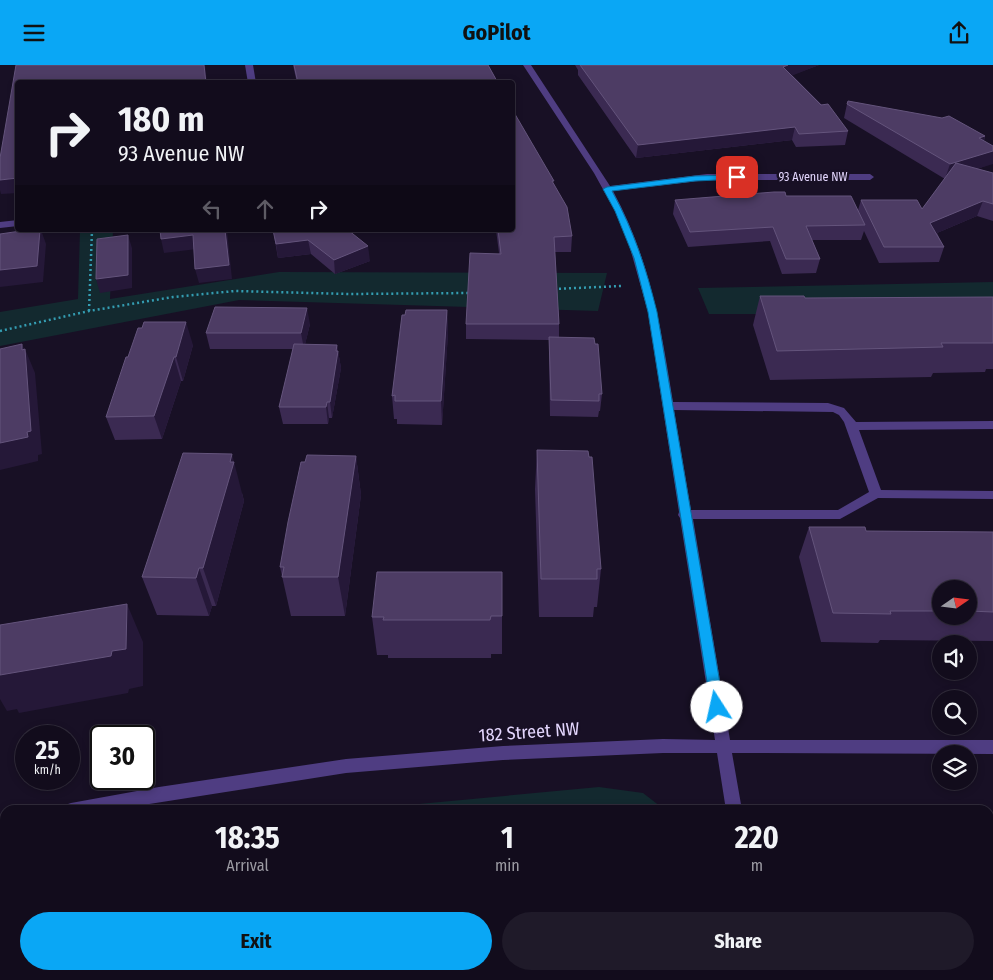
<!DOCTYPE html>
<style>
:root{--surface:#120c1c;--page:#1f1a29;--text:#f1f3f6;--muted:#9c9ba3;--line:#312c3b;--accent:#0aa7f5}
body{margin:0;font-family:"Fira Sans Condensed",sans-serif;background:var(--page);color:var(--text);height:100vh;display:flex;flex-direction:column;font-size:19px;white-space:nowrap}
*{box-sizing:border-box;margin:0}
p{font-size:16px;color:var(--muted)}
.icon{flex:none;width:28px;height:28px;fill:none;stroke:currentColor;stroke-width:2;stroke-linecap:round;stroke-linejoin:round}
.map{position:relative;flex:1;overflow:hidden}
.panel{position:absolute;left:0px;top:740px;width:994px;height:175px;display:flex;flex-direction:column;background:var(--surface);border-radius:15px 15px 0 0;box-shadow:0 2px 8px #0003,0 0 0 1px var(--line)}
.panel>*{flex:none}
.banner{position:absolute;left:15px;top:15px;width:500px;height:152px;border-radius:5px;box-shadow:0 2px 8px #0003,0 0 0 1px var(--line);background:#120c1c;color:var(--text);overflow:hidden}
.needle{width:32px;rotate:76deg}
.tools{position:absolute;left:932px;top:515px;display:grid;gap:10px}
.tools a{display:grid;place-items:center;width:45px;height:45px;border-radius:50%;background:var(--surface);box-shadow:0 2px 8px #0003,0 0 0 1px var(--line);font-size:25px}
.speed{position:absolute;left:15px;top:660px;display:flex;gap:10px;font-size:25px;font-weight:700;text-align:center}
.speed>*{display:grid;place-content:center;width:65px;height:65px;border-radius:50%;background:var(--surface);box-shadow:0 2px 8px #0003,0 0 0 1px var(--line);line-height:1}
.speed small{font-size:12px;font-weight:400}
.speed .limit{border:2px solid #111;border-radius:8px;background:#fff;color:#111}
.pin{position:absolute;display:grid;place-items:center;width:42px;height:42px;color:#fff;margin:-21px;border-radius:10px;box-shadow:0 2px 8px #0006}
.me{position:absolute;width:55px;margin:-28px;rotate:350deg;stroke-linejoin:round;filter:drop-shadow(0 0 4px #0008)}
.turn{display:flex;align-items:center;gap:18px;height:105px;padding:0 20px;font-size:22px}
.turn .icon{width:65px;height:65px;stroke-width:2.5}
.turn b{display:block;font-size:35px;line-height:42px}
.lanes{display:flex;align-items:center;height:48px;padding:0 20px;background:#0003;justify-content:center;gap:25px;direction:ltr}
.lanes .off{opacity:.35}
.eta{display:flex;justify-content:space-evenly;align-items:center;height:85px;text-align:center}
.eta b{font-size:30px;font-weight:700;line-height:35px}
.primary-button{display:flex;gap:10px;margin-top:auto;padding:10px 20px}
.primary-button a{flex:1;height:58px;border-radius:30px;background:var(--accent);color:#111;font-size:20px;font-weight:700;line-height:58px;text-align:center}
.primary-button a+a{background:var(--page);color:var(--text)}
header{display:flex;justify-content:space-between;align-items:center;height:65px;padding:0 20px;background:var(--accent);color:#111;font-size:22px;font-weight:700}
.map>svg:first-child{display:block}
.green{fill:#13292f}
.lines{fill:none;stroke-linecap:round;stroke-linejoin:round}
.path{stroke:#349db2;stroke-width:2.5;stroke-dasharray:2 3;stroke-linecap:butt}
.minor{fill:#4f3d82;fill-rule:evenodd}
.wall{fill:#3b2a52;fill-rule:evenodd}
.shaded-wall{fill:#251838}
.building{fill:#4d3c64;stroke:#64547c}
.route{fill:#0aa7f5;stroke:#066d9f}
.labels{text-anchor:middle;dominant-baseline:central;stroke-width:5;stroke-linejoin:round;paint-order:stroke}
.far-street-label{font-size:12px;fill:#e3d6fd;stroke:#181025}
.near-street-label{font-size:18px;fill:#e3d6fd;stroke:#181025}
</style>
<header><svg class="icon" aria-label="menu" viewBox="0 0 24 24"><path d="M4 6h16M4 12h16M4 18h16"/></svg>GoPilot<svg class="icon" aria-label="share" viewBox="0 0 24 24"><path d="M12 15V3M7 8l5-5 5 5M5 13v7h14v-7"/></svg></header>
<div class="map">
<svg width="993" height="915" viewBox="0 0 993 915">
<rect width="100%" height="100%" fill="#181025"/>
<g class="green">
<polygon points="80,165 113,165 110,234 279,207 607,208 598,246 239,235 0,281 0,247 78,234"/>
<polygon points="993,217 993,249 709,249 698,223"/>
<polygon points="599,722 643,728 665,745 355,745"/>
<polygon points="5,796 5,910 712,910 713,915 0,915 0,797"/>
</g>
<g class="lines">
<g class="path">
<polyline points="554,224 621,221"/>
<polyline points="89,246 92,165"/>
<polyline points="0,266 89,246 173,232 235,226 349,229 471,228"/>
</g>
<g class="minor">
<polygon points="245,0 253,0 256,18 248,18"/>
<path d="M523 0H531L610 121 707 109H870L874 112 870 115H707L613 126C650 194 661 262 673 337L828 338 844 343 856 357 993 356V364L859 365 881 425 993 426V434L878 433 840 454H693L730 675H993V689L732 688 742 745H726L717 688H663L503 695 346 708 111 745H63L65 740 71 738 159 722 346 694 503 681 663 674 715 675 680 453 678 450 679 447 648 247 630 183 615 146 594 108ZM674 345 833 347 839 350 844 357 869 427 838 445H691Z"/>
<polygon points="18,155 18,161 0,163 0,157"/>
<polygon points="5,750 5,764 0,765 0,751"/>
<polygon points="750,910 768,910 769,915 751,915"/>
</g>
</g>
<g class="wall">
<polygon points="293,0 488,0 498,18 297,18"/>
<polygon points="575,0 819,0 792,10 848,66 845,80 796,82 792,75 636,93 578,10 578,5"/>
<polygon points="847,39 985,71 984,76 993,81 993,98 977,104 993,108 993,156 977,151 937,168 944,182 939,197 879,198 864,166 861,175 812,175 820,194 816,208 782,209 770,176 688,182 673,149 675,135 786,131 858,145 861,135 922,144 945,114 844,53"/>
<polygon points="554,119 572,171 571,187 555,187 559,259 559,273 602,329 600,346 599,346 598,352 550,351 549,289 549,275 466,274 466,259 499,188 496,165 512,165"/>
<polygon points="273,165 348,165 370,196 335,209 311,189 278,193"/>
<polygon points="760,231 805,233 993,232 993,304 986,304 985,307 933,308 931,312 770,315 753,260"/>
<polygon points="447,245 448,268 442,360 397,359 397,354 394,354 392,331 405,250"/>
<polygon points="310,259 305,279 337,280 341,303 332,353 329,353 328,359 283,359 279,342 293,284 210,284 206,268"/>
<polygon points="142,263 193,280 183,316 181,316 162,374 115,375 106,352 128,292"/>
<polygon points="537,385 601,504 597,542 594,542 593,552 539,552 535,424"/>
<polygon points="356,391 361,430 345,551 291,551 280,502 305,397"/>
<polygon points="242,428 244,436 216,541 212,541 209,551 157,550 142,512"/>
<path d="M809 462 866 466 993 467V576L880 575 878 578 821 577 799 492ZM941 524H969V551H941Z"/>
<polygon points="502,507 502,589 491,589 491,593 388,593 388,590 377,590 372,552"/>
<polygon points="891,910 989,910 993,915 892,915"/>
</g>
<g class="shaded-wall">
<polygon points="204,0 205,0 207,18 206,18"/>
<polygon points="788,0 819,0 781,15 783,2"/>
<polygon points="795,62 792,75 636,93 638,80"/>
<polygon points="985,71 980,85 979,73"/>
<polygon points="993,86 993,99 945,114 950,99"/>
<polygon points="18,113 18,128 1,129 0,125 0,115"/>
<polygon points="983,136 977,151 925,173 930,158"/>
<polygon points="40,165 41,165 46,179 43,217 0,222 0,205"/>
<polygon points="225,165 227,165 232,214 199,218 195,204"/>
<polygon points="128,170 132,183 132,223 100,228 96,214"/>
<polygon points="193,170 197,184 164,188 161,174"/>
<polygon points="308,175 311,189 278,193 276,179"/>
<polygon points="368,181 370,196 335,209 334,195"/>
<polygon points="307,243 310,259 304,284 301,268"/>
<polygon points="447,245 448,268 442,360 441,336"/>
<polygon points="186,257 193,280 183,316 176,292"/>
<polygon points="22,279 26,288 25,284 35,308 42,389 38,390 38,396 0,405 0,378 27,367"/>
<polygon points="337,280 341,303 332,353 330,337"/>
<polygon points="174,292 181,316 162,374 154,351"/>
<polygon points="327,337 329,353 328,359 326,342"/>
<polygon points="232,389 244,436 216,541 203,503"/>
<polygon points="356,391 361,430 345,551 338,512"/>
<polygon points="199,503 212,541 209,551 196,513"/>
<polygon points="127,539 143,577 143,621 129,624 128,628 19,648 17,644 7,646 0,634 0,610 112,586"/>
</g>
<g class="building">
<polygon points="16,0 204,0 206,18 18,18 18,113 0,115 0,93"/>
<polygon points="294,0 488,0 498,18 298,18"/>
<polygon points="580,0 788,0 783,2 821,40 828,39 848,66 799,69 795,62 638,80"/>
<polygon points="848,36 942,53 949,51 985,71 979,73 993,81 993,86 950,99 847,39"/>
<polygon points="512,44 554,116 552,116 567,142 572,171 554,172 559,259 466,259 470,188 501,189 498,165 512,165"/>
<polygon points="956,98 993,108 993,139 983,136 930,158 944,182 884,182 861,135 917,135 922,144"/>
<polygon points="774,127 785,127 786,131 851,131 865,160 806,161 820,194 786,194 773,162 690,167 675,135"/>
<polygon points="28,165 40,165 37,201 0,205 0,169"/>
<polygon points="160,165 225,165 229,200 195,204 193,170 161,174"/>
<polygon points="273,165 348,165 368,181 334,195 308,175 276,179"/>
<polygon points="128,170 128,210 96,214 97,174"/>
<polygon points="760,231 804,231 805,233 993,232 993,278 941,278 943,282 777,286"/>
<polygon points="215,242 307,243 301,268 206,268"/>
<polygon points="406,245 447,245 441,336 395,336 395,330 392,331 402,250 405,250"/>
<polygon points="144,257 186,257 176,292 174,292 154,351 106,352 126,292 128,292 138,263 142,263"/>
<polygon points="549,272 594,273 595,279 598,279 602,329 599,329 599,336 551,335"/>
<polygon points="22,279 22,285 25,284 31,366 27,367 28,372 0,378 0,284"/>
<polygon points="294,279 337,280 336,286 338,286 330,337 327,337 326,342 279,342"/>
<polygon points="537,385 588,386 589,392 592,392 601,504 597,504 597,514 541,514"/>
<polygon points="183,388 232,389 230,397 234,397 203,503 199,503 196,513 142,512"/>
<polygon points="307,390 356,391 338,512 282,512 284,502 280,502 288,457 301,397 305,397"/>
<polygon points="809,462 865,462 866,466 993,467 993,547 969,546 969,524 941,524 941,546 890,546 891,549 833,548"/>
<polygon points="377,507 502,507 502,551 491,551 490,555 383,555 384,552 372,552"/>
<polygon points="127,539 126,584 112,586 111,591 0,610 0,560"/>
<polygon points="989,895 993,895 993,915 905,915 904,910 989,910"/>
</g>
<path class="route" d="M737 110 741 112 740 114 695 116 612 126C634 166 646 203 657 247L724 642 722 646 717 648 713 646 711 642 648 247 634 193 615 146 603 124 607 122 695 111Z"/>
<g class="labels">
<g class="far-street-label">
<text x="813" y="112">93 Avenue NW</text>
</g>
<g class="near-street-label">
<text transform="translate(529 667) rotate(-4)">182 Street NW</text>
</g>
</g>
</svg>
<div class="tools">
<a><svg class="needle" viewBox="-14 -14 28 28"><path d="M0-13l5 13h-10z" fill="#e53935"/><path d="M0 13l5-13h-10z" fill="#9c9ba3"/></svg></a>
<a><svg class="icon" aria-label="sound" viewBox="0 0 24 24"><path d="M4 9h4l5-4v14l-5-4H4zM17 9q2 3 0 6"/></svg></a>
<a><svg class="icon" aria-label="search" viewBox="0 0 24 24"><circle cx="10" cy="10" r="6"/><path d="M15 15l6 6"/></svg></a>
<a><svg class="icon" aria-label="layers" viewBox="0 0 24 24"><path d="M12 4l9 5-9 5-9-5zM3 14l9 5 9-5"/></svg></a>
</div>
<div class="speed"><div>25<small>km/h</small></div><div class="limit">30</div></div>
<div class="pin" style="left:737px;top:112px;background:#d93025"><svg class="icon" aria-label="arrive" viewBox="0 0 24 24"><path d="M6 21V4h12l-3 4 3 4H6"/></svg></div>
<svg class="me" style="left:717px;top:642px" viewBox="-20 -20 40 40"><circle r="19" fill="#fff"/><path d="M0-13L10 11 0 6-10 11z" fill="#0aa7f5"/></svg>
<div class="banner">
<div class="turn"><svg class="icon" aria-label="right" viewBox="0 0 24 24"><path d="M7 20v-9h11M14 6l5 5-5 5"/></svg><div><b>180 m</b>93 Avenue NW</div></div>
<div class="lanes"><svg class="icon off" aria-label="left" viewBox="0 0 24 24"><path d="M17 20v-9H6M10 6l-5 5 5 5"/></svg><svg class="icon off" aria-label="ahead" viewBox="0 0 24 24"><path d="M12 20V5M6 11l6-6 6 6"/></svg><svg class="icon" aria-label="right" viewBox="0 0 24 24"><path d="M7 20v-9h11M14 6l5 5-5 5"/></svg></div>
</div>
<section class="panel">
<div class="eta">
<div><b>18:35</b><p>Arrival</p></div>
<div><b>1</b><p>min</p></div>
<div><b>220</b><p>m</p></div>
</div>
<div class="primary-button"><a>Exit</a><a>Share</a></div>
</section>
</div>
